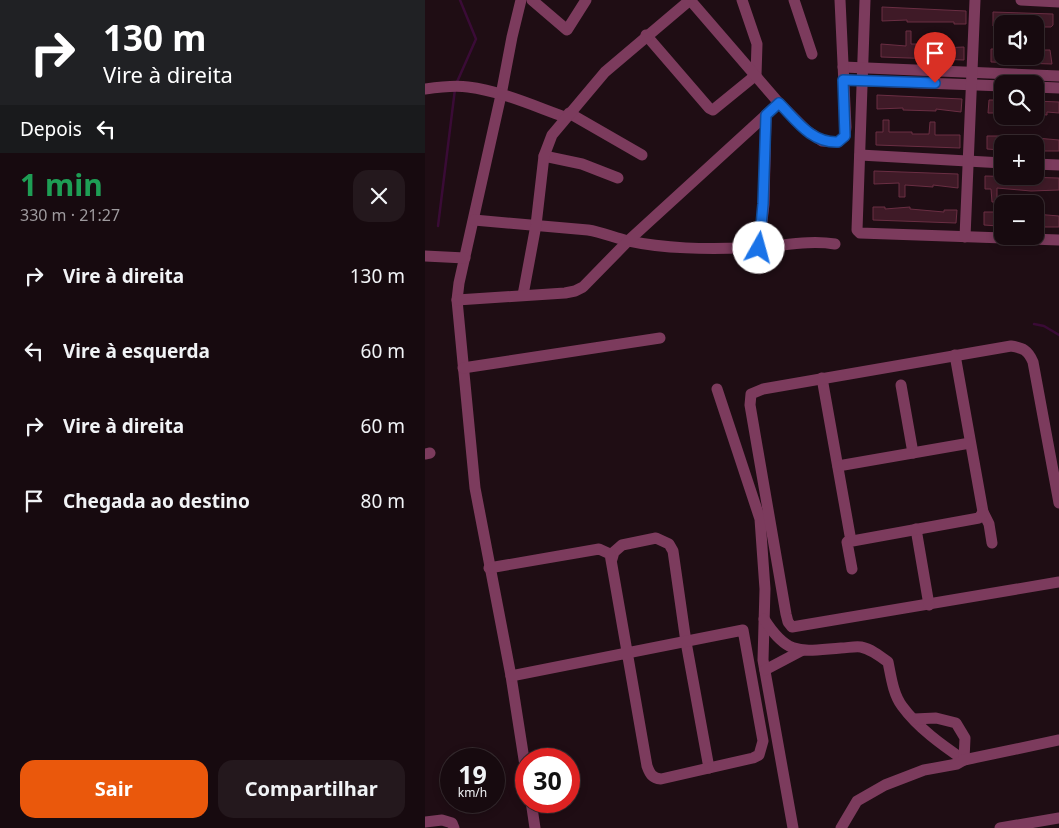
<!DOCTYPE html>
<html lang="pt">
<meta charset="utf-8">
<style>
:root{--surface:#170a0f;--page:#24181d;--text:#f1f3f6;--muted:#9e9a9e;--line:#362b2f;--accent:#ea580c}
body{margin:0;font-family:"Noto Sans",sans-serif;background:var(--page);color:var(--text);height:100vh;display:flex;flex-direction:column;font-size:19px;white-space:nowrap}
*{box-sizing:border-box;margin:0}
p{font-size:16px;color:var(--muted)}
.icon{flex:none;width:28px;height:28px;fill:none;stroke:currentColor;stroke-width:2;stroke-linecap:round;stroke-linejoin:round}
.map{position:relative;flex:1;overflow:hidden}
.details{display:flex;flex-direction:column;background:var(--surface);width:425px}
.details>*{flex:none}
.hud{background:#202124;color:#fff;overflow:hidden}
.fabs{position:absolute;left:569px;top:15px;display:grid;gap:10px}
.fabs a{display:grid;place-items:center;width:50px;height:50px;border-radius:10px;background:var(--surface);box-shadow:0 2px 8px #0003,0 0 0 1px var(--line);font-size:25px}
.speed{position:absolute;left:15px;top:748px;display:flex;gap:10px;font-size:25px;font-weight:700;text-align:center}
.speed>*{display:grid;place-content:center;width:65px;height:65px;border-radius:50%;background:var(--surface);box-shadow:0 2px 8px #0003,0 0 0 1px var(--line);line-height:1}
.speed small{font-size:12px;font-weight:400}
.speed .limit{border:8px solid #d22;background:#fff;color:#111}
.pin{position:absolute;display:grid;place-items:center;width:42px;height:42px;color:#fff;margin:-51px -21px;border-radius:50% 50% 50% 0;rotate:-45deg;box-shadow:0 0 5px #0007}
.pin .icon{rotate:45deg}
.me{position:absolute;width:55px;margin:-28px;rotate:7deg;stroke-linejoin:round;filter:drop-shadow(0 0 4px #0008)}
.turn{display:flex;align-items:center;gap:18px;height:105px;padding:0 20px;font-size:22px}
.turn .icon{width:65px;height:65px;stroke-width:2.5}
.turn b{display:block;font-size:35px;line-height:42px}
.then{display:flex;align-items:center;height:48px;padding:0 20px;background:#0003;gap:10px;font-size:19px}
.round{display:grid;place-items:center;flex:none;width:52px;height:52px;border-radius:15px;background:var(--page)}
.headline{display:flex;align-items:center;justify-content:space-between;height:85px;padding:0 20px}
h1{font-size:30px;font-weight:700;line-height:38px;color:#1e9e55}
.action{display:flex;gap:10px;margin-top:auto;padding:10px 20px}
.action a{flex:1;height:58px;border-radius:15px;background:var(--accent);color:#fff;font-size:20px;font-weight:700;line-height:58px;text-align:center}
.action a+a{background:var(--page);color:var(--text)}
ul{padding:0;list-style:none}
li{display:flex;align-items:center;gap:15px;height:75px;padding:0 20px}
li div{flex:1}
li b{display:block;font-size:19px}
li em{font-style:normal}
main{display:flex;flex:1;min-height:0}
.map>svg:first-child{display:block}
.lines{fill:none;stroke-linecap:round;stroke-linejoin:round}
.stream{stroke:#3a0b36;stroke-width:2.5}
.building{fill:#3f1a27;stroke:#6a2e43}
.minor{stroke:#7c3b5d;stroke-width:11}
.route-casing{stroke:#114b97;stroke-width:12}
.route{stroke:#1a73e8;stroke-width:9}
</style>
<main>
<section class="details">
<div class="hud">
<div class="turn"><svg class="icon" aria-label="right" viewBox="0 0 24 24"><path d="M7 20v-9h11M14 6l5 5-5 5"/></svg><div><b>130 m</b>Vire à direita</div></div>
<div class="then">Depois<svg class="icon" aria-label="left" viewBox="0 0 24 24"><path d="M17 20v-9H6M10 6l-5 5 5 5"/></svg></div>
</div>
<div class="headline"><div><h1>1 min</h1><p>330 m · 21:27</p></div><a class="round"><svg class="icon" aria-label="close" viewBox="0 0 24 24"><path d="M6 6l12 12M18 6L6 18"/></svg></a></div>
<ul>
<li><svg class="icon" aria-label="right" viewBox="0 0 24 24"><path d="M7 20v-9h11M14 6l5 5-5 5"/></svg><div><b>Vire à direita</b></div><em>130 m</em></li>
<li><svg class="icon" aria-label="left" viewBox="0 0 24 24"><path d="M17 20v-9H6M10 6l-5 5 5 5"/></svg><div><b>Vire à esquerda</b></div><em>60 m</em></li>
<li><svg class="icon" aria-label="right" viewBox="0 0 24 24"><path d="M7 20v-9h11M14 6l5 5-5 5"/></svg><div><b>Vire à direita</b></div><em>60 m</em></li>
<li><svg class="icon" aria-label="arrive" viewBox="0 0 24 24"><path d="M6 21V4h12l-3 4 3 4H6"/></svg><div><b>Chegada ao destino</b></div><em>80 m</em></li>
</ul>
<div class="action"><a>Sair</a><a>Compartilhar</a></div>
</section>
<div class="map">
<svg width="634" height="828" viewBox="0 0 634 828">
<rect width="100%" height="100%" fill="#1f0d14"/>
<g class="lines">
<g class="stream">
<polyline points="32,82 51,39 35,0"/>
<polyline points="13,226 30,89"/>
<polyline points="609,324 619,326 634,335"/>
</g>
</g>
<g class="building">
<polygon points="457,7 541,11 541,24 529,24 529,22 482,22 482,20 457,21"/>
<polygon points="568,12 628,14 628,25 626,27 614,27 614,24 578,24 578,26 568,26"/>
<polygon points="481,31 486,31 486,44 493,44 493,46 515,46 515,48 539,47 539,60 456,57 456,44 481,46"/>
<polygon points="566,49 578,49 578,56 613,56 613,50 625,50 627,64 566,62"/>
<polygon points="452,95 537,99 536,112 511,109 511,111 478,110 478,108 452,109"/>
<polygon points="564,100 578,100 576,113 563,113"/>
<polygon points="610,101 634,102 634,113 622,112 622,115 610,114"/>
<polygon points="458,120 464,120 464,132 487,132 487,134 504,134 505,122 510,122 510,135 535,135 535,148 451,145 451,132 458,132"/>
<polygon points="562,136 575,136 576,150 562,149"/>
<polygon points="588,136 634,140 634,151 610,151 610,144 588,144"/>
<polygon points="449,171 533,174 533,188 508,185 508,187 480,185 480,197 474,197 474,183 449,184"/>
<polygon points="560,176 634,178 634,190 606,191 572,188 572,202 567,202 566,189 560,189"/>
<polygon points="448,207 460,207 460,209 485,207 485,209 519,212 519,210 532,210 531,223 448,220"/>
<polygon points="559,212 571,212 573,226 559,225"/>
<polygon points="610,214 634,216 634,227 610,227"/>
</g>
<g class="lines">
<g class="minor">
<polyline points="96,0 87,37 76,95 34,283 32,300 50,488 86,676 101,772"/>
<polyline points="107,0 142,30 161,0"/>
<polyline points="369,0 387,54"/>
<polyline points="440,0 432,230 435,233 634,240"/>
<polyline points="596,0 634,2"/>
<polyline points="221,35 284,108 288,110 331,75 332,44 317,0"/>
<polyline points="418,67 634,76"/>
<polyline points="419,80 578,86"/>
<polyline points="610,87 634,88"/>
<path d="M0 89C14 87 29 85 43 87 76 91 109 106 140 117"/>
<polyline points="144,113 217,155"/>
<polyline points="435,155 578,163"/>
<polyline points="119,156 157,164 193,178"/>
<polyline points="610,164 634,165"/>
<path d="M49 220 163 230C177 232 190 238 204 241 240 249 281 249 319 248 350 248 380 239 410 244"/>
<polyline points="540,237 550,0"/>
<polyline points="334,247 339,204 341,115"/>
<polyline points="0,256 40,258"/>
<polyline points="98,295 111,225 119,156 127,135 180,72 265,0 354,103 381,130 397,141 413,142 420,136 421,127 415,0"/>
<polyline points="32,300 140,293 150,291 158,287 203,241 354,103"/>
<polyline points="530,355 558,512 564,524 567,543"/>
<polyline points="38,368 235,338"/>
<polyline points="397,378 426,541"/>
<polyline points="476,385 488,453"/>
<polyline points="292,389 335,519 340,589 338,660 368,828"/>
<polyline points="0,454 5,453"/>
<polyline points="413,466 545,443"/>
<path d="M634 503 608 362C603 350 598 348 586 346L338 389 326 394 325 405 361 614 363 622 367 627 634 582"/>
<polyline points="491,529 504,605"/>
<polyline points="187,559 189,552 197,545 231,538 244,544 248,551 261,642 284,768"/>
<path d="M64 568 174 549 185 554 222 766C225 774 227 778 236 779L328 758 334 755 338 741 318 630 86 676"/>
<polyline points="427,569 422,542 554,518 558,512"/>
<path d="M339 619C363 657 376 651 416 648 422 648 430 646 436 647 446 649 455 656 463 662 466 676 468 694 477 706 493 728 517 745 539 760"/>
<polyline points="340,670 376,651"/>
<polyline points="489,719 511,718 531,723 540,738 539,760"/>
<polyline points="106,801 110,828"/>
<polyline points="0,822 17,820 27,823 29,828"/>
<polyline points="416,828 432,801 460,785 499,770 532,764 539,760 634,740"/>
<polyline points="575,828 634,818"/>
</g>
</g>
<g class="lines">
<g class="route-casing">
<path id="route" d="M334 248 338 204 341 115 354 103C371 120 386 143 413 142L420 136 418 80 510 83"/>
</g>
<use href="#route" class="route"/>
</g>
</svg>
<div class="fabs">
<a><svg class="icon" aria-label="sound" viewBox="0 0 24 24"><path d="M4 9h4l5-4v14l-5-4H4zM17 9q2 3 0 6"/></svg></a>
<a><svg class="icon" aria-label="search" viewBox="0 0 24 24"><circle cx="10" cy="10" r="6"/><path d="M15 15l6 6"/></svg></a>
<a>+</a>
<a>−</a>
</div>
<div class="speed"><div>19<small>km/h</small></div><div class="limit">30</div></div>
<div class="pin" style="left:510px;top:83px;background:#d93025"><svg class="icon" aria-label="arrive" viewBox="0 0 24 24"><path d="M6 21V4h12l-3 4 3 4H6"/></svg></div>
<svg class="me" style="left:334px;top:248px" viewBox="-20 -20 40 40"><circle r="19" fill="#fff"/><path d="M0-13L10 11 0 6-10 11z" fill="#1a73e8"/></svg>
</div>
</main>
